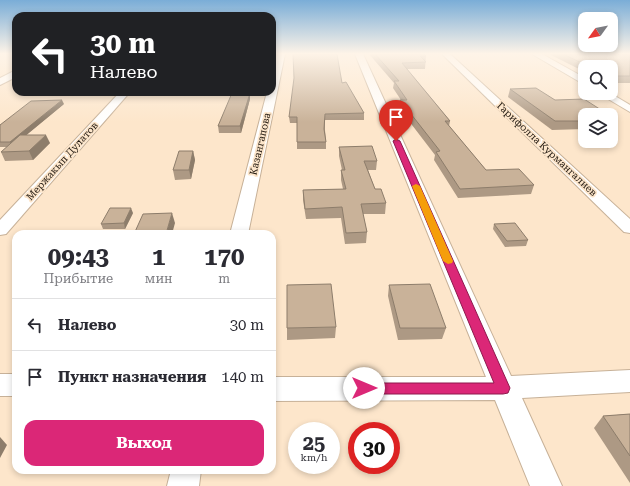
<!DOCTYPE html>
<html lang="ru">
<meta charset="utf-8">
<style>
:root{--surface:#fff;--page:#f7f7f7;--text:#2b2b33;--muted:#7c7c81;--line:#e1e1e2;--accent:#db2777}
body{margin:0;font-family:"Roboto Serif",serif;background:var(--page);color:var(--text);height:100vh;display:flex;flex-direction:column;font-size:15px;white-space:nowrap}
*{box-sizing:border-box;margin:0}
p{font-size:13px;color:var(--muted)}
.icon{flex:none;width:22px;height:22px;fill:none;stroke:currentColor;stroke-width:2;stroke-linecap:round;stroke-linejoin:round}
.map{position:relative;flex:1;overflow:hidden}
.panel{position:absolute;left:12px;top:230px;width:264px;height:244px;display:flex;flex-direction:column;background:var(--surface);border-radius:12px;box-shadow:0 2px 6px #0003}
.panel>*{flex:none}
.top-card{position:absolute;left:12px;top:12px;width:264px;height:84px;border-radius:12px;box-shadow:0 2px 6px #0003;background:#202124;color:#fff;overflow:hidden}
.needle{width:26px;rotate:237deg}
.buttons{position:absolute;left:578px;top:12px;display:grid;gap:8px}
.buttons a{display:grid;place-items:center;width:40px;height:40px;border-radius:8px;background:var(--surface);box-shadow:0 2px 6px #0003;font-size:20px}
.speed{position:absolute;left:288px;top:422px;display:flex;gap:8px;font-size:20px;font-weight:700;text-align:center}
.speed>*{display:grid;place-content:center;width:52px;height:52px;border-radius:50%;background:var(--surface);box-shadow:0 2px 6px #0003;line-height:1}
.speed small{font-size:10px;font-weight:400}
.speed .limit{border:6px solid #d22;background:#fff;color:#111}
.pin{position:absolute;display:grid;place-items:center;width:34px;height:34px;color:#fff;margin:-41px -17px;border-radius:50% 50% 50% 0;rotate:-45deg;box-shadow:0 0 4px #0007}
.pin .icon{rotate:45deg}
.me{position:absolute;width:44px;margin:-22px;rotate:90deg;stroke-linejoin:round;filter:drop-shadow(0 0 3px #0008)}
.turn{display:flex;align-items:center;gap:14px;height:84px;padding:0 12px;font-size:18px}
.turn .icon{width:52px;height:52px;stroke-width:2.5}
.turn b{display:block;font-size:28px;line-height:34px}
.eta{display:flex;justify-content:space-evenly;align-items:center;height:68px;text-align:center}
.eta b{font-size:24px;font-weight:700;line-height:28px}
.action{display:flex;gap:8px;margin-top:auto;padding:8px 12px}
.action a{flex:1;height:46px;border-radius:12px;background:var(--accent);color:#fff;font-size:16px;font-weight:700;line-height:46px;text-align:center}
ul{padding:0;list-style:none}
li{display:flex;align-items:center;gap:12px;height:52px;padding:0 12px;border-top:1px solid var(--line)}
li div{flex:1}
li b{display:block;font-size:15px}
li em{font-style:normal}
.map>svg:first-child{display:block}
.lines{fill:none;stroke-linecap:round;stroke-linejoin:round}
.minor-casing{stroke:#c7b198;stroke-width:2}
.minor{fill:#fff;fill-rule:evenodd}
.wall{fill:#ad9984}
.shaded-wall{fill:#8d7d6b}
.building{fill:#c9b299;stroke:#8d7d6b}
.route{fill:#db2777;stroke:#8e194d}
.slow{fill:#f59e0b}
.labels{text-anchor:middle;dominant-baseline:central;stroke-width:3.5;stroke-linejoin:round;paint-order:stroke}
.far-street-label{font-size:10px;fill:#231a11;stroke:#fde6cb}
</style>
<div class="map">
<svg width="630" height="486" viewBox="0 0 630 486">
<rect width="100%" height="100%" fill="#fde6cb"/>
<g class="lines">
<g class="minor-casing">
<g id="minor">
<polygon points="277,54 285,54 248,234 230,234 267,92 272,92 272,74"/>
<polygon points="355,54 363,54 511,376 630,370 630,392 522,398 562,486 530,486 495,400 272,401 272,377 486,377"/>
<polygon points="442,54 450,54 630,219 630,233 624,232"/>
<polygon points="532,54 542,54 585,78 585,85"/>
<polygon points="16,70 16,77 0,85 0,78"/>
<polygon points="120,92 130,92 6,234 0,235 0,220"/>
<polygon points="598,93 610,93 630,105 630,112"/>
<rect x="0" y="374" width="16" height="22"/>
<polygon points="171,470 201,470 199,486 167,486"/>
</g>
</g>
<use href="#minor" class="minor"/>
</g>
<g class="wall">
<polygon points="369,54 424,54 426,56 425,69 407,69 450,121 449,126 486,170 534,185 531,194 458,198 434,160 435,155 399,108 400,100 401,100 393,88 394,83"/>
<polygon points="551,54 630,54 630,83 611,83 611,67 585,67 585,72 551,55"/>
<polygon points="342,83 364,113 364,120 325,120 325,130 326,142 326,149 297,149 297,123 290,123 289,117"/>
<polygon points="510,89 555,100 585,115 585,129 552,130 508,97"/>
<polygon points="250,93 250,99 241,133 219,133 218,126"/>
<polygon points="64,104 26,135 50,143 33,160 5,161 1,152 7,147 0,147 0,125"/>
<polygon points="611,116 617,120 613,129 611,129"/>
<polygon points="339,147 377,161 376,170 368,170 375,189 386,203 385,214 363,214 367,232 366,243 345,244 341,218 306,219 303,200 303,190 343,189 341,180 341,170 342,170 339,156"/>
<polygon points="193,151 195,160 191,179 175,180 173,170"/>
<polygon points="133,213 125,229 103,229 101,224"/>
<polygon points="494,224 528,240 526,246 505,247 493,229"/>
<polygon points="389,285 446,328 442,339 398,340 388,296"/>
<polygon points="336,327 335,338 287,340 287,328"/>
<polygon points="630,414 630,483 594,428 603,416"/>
</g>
<g class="shaded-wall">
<polygon points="250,93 250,99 241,133 240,126"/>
<polygon points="62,100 64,104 12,147 10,142"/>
<polygon points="46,135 50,143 33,160 29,151"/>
<polygon points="193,151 195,160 191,179 189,170"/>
<polygon points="131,208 133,213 125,229 124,223"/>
<polygon points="172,213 175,223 172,234 166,234"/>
<polygon points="0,437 7,445 0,458"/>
</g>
<g class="building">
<polygon points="293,54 337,54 342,83 346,82 364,113 325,114 324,129 326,142 297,142 297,117 289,117 294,78"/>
<polygon points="375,54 424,54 426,56 420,56 426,62 402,63 450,121 445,121 486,170 519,169 534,185 460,189 436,152 440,151 400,100 407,100 394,81 399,81"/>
<polygon points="563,54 630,54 630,76 611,76 611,67 590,67"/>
<polygon points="536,88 555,100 584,99 609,115 585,115 585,121 555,121 510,89"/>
<polygon points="232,93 250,93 240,126 218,126"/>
<polygon points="62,100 10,142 0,142 0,125 31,101"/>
<polygon points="611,116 617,120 611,120"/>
<polygon points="20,135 46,135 29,151 1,152"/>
<polygon points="372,146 377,161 364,161 375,189 381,189 386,203 361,204 367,232 346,233 342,207 305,209 303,190 346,189 341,170 345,170 339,147"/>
<polygon points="179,151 193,151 189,170 173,170"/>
<polygon points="110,208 131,208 124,223 101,224"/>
<polygon points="172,213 166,234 134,234 143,214"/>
<polygon points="515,223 528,240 507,241 494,224"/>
<polygon points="331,284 336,327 287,328 287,285"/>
<polygon points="430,284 446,328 400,328 389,285"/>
<polygon points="630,414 630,456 603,416"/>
</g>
<linearGradient id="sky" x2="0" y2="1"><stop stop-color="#7aadd7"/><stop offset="0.44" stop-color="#fef4e8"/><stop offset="1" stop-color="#fef4e8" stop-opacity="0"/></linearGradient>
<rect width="630" height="122" fill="url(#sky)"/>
<polygon class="route" points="396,139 400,141 510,388 508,393 503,394 364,394 360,393 358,388 360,384 364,383 494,383 393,141"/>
<polygon class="slow" points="416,184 420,186 453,261 452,263 448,264 443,261 412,186"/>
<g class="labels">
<g class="far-street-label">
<text transform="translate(260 144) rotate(-77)">Казангапова</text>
<text transform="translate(547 149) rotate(43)">Гарифолла Курмангалиев</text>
<text transform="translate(62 161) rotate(-48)">Мержакып Дулатов</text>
</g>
</g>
</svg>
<div class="buttons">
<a><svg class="needle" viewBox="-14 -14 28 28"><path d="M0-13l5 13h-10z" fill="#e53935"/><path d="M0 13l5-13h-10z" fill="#7c7c81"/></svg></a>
<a><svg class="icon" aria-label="search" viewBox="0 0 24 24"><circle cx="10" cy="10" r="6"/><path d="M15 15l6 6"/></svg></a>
<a><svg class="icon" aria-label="layers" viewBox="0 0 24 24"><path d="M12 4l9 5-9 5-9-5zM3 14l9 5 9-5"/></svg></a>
</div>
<div class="speed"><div>25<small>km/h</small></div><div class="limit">30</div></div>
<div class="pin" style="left:396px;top:141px;background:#d93025"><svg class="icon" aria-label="arrive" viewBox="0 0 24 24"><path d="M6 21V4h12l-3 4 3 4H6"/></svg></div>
<svg class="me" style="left:364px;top:388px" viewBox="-20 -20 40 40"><circle r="19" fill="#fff"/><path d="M0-13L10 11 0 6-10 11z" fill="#db2777"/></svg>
<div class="top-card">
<div class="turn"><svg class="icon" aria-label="left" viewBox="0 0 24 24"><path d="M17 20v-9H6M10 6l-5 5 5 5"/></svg><div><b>30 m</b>Налево</div></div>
</div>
<section class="panel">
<div class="eta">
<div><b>09:43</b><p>Прибытие</p></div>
<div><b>1</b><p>мин</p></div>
<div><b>170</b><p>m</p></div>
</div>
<ul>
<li><svg class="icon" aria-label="left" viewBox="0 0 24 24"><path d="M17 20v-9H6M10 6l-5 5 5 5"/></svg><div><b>Налево</b></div><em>30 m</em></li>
<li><svg class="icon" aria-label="arrive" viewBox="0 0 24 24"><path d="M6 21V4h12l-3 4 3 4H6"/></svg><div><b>Пункт назначения</b></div><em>140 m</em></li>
</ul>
<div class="action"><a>Выход</a></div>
</section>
</div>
